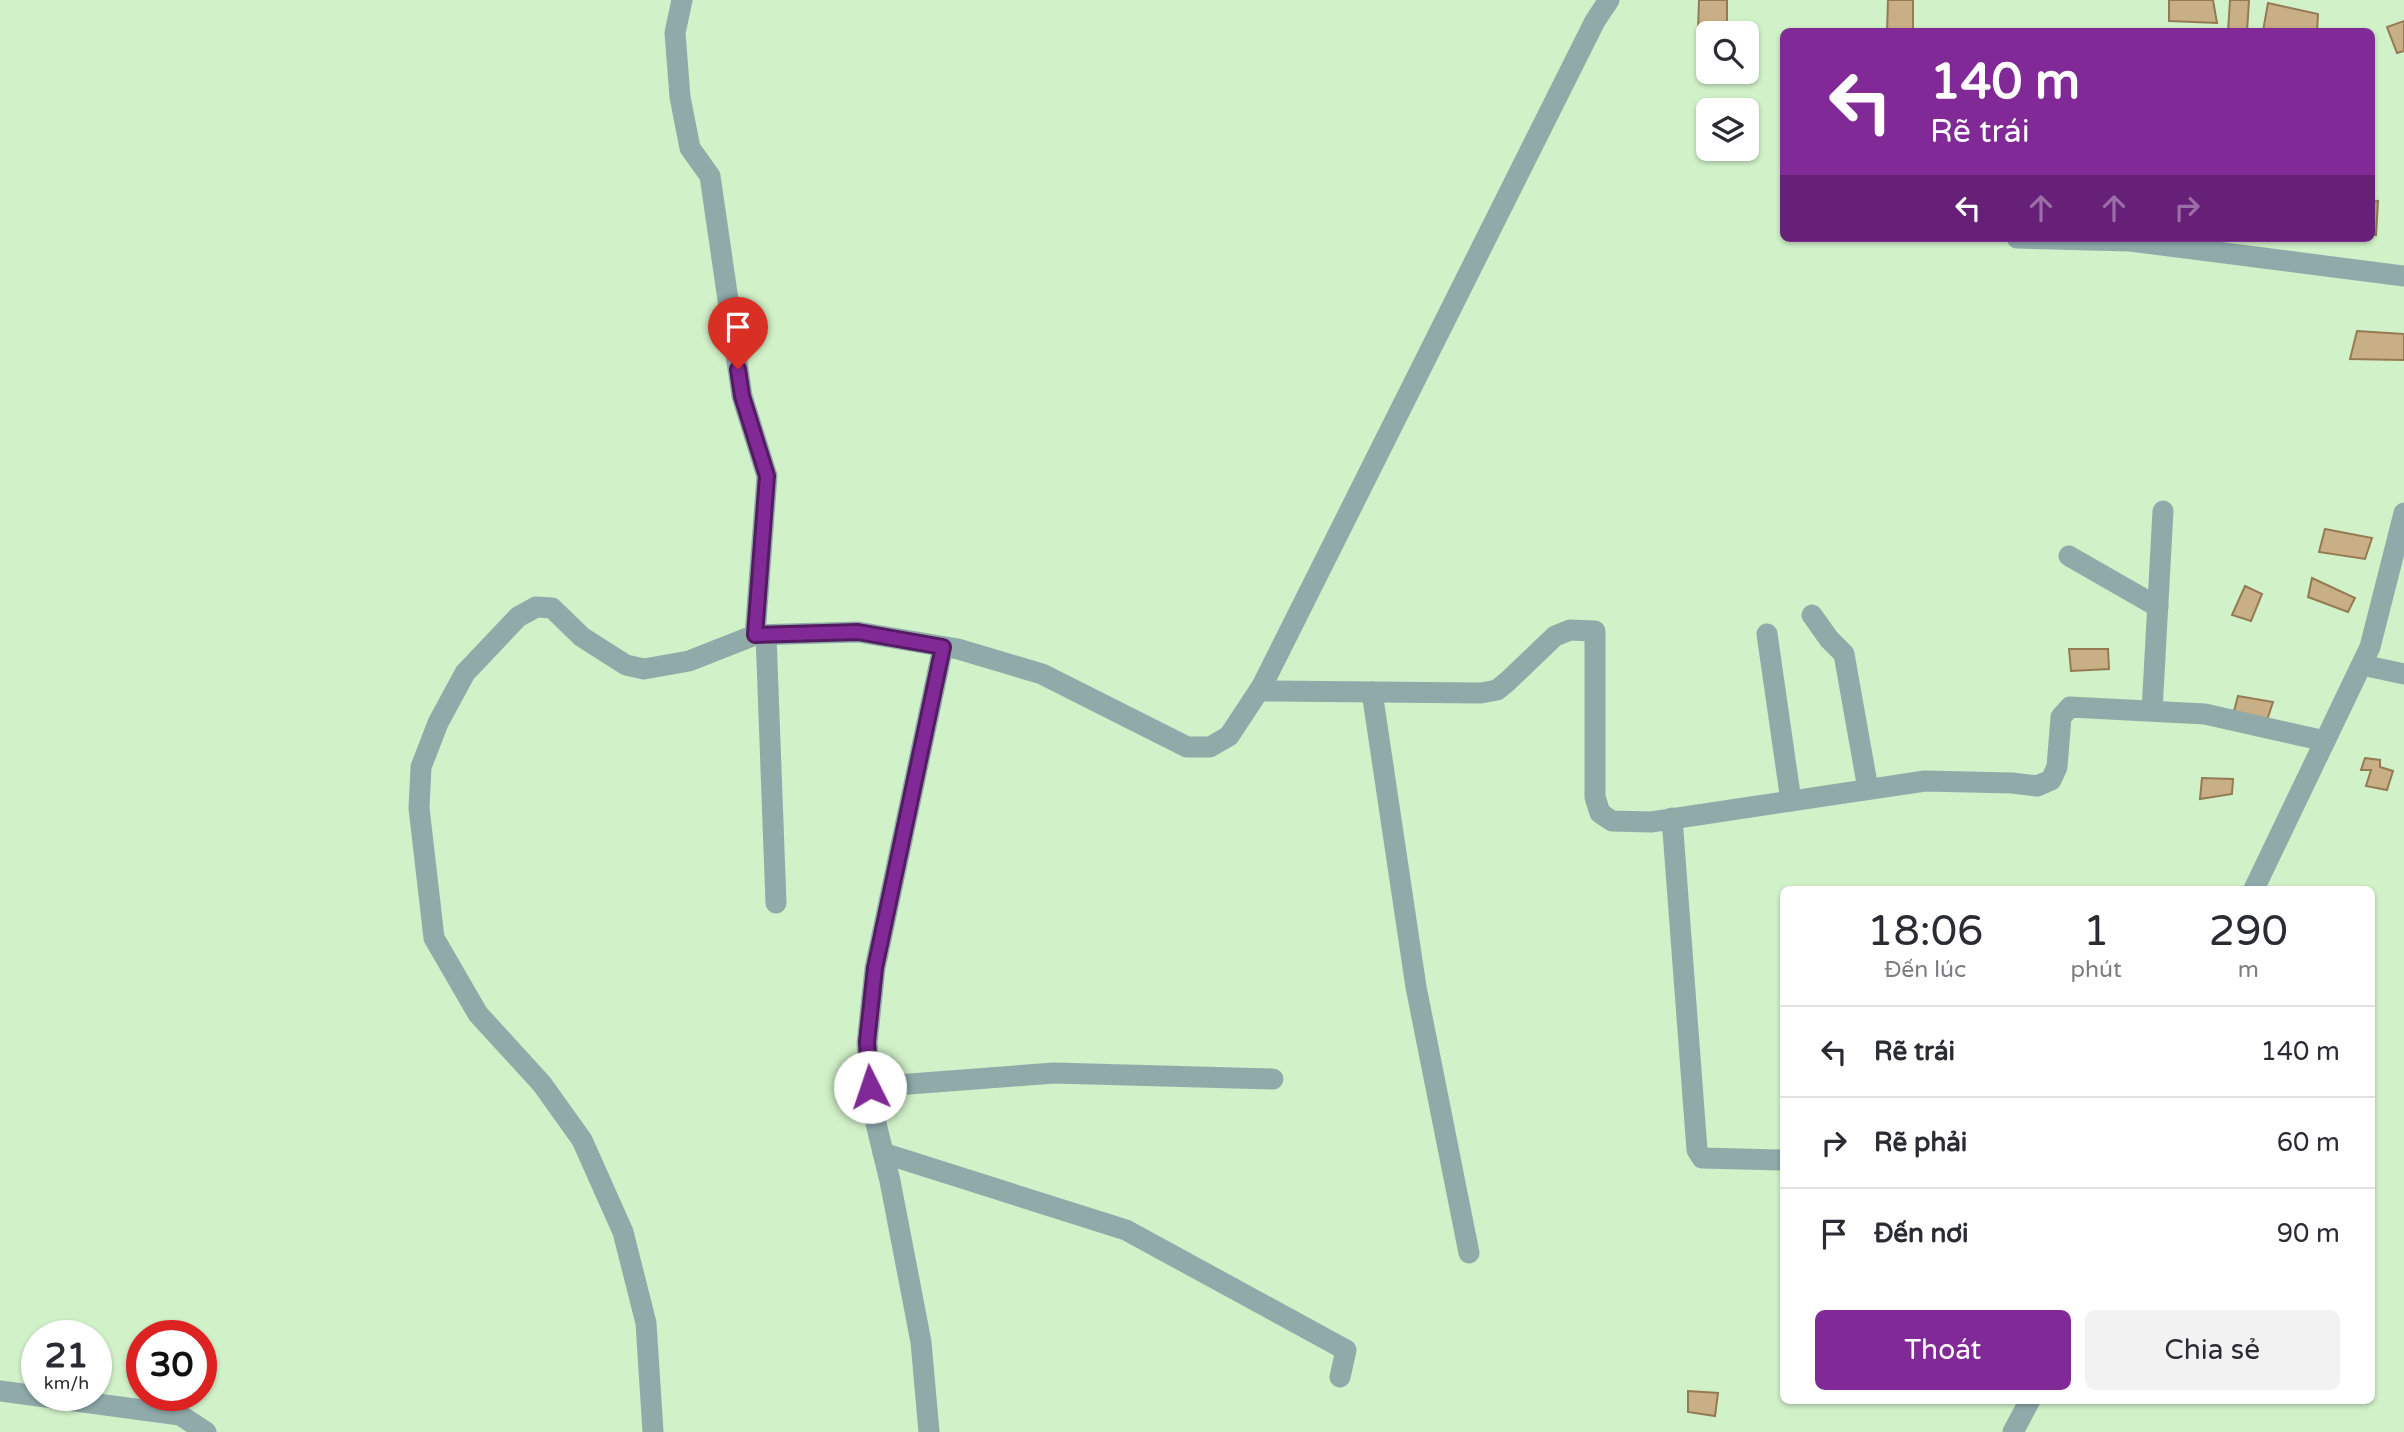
<!DOCTYPE html>
<html lang="vi">
<meta charset="utf-8">
<style>
:root{--surface:#fff;--page:#f2f2f3;--text:#2b2b33;--muted:#7c7c81;--line:#e1e1e2;--accent:#812996}
body{margin:0;font-family:"Varela Round",sans-serif;background:var(--page);color:var(--text);height:100vh;display:flex;flex-direction:column;font-size:26px;white-space:nowrap}
*{box-sizing:border-box;margin:0}
p{font-size:23px;color:var(--muted)}
.icon{flex:none;width:38px;height:38px;fill:none;stroke:currentColor;stroke-width:2;stroke-linecap:round;stroke-linejoin:round}
.map{position:relative;flex:1;overflow:hidden}
.sheet{position:absolute;left:1780px;top:886px;width:595px;height:518px;display:flex;flex-direction:column;background:var(--surface);border-radius:10px;box-shadow:0 2px 5px #0004}
.sheet>*{flex:none}
.hud{position:absolute;left:1780px;top:28px;width:595px;height:214px;border-radius:10px;box-shadow:0 2px 5px #0004;background:#812996;color:#fff;overflow:hidden}
.controls{position:absolute;left:1696px;top:21px;display:grid;gap:14px}
.controls a{display:grid;place-items:center;width:63px;height:63px;border-radius:10px;background:var(--surface);box-shadow:0 2px 5px #0004;font-size:35px}
.speed{position:absolute;left:21px;top:1320px;display:flex;gap:14px;font-size:35px;font-weight:700;text-align:center}
.speed>*{display:grid;place-content:center;width:91px;height:91px;border-radius:50%;background:var(--surface);box-shadow:0 2px 5px #0004;line-height:1}
.speed small{font-size:18px;font-weight:400}
.speed .limit{border:10px solid #d22;background:#fff;color:#111}
.pin{position:absolute;display:grid;place-items:center;width:60px;height:60px;color:#fff;margin:-72px -30px;border-radius:50% 50% 50% 0;rotate:-45deg;box-shadow:0 0 7px #0007}
.pin .icon{rotate:45deg}
.me{position:absolute;width:77px;margin:-38px;rotate:356deg;stroke-linejoin:round;filter:drop-shadow(0 0 5px #0008)}
.turn{display:flex;align-items:center;gap:24px;height:147px;padding:0 35px;font-size:32px}
.turn .icon{width:91px;height:91px;stroke-width:2.5}
.turn b{display:block;font-size:49px;line-height:60px}
.lanes{display:flex;align-items:center;height:66px;padding:0 35px;background:#0003;justify-content:center;gap:35px;direction:ltr}
.lanes .off{opacity:.35}
.eta{display:flex;justify-content:space-evenly;align-items:center;height:119px;text-align:center}
.eta b{font-size:42px;font-weight:600;line-height:49px}
.button{display:flex;gap:14px;margin-top:auto;padding:14px 35px}
.button a{flex:1;height:80px;border-radius:10px;background:var(--accent);color:#fff;font-size:28px;font-weight:600;line-height:80px;text-align:center}
.button a+a{background:var(--page);color:var(--text)}
ul{padding:0;list-style:none}
li{display:flex;align-items:center;gap:21px;height:91px;padding:0 35px;border-top:2px solid var(--line)}
li div{flex:1}
li b{display:block;font-size:26px}
li em{font-style:normal}
.map>svg:first-child{display:block}
.building{fill:#c9af85;stroke:#947b53;stroke-width:2}
.lines{fill:none;stroke-linecap:round;stroke-linejoin:round}
.minor{stroke:#90aaaa;stroke-width:21}
.route-casing{stroke:#541b62;stroke-width:18}
.route{stroke:#812996;stroke-width:12}
</style>
<div class="map">
<svg width="2404" height="1432" viewBox="0 0 2404 1432">
<rect width="100%" height="100%" fill="#d1f1c9"/>
<g class="building">
<polygon points="1699,0 1727,0 1727,33 1698,31"/>
<polygon points="1888,0 1913,0 1913,32 1887,32"/>
<polygon points="2169,0 2213,0 2217,23 2169,21"/>
<polygon points="2230,0 2249,0 2247,32 2228,32"/>
<polygon points="2268,3 2318,14 2317,32 2263,31"/>
<polygon points="2404,21 2404,51 2397,53 2387,27"/>
<polygon points="2378,201 2376,235 2371,234 2371,202"/>
<polygon points="2357,331 2404,334 2404,360 2350,359"/>
<polygon points="2325,529 2372,538 2365,559 2319,552"/>
<polygon points="2312,578 2355,598 2348,612 2308,597"/>
<polygon points="2245,586 2262,594 2251,621 2232,615"/>
<polygon points="2069,649 2108,649 2109,669 2071,671"/>
<polygon points="2238,696 2273,702 2267,720 2234,711"/>
<polygon points="2365,758 2380,760 2380,767 2393,771 2387,790 2366,786 2371,770 2361,770"/>
<polygon points="2202,778 2233,779 2232,794 2200,799"/>
<polygon points="1688,1391 1718,1393 1715,1416 1688,1412"/>
</g>
<g class="lines">
<g class="minor">
<polyline points="682,0 675,33 680,97 690,148 710,176 742,396 767,476 755,635"/>
<polyline points="2017,238 2130,241 2404,276"/>
<polyline points="2069,556 2158,607"/>
<polyline points="1812,615 1829,639 1844,654 1868,789"/>
<polyline points="1767,634 1791,801"/>
<polyline points="766,635 776,903"/>
<polyline points="2362,665 2404,674"/>
<polyline points="1259,691 1481,693 1497,690 1508,681 1555,636 1570,630 1595,631 1595,797 1600,813 1612,821 1651,822 1925,781 2012,783 2037,786 2051,780 2057,767 2061,717 2070,707 2205,714 2325,741"/>
<polyline points="1372,692 1416,987 1469,1253"/>
<polyline points="2152,711 2163,511"/>
<polyline points="1672,818 1697,1150 1702,1158 1783,1160"/>
<polyline points="2254,889 2370,647 2404,513"/>
<polyline points="870,1087 1054,1073 1273,1079"/>
<polyline points="883,1153 1126,1230 1346,1350 1340,1377"/>
<polyline points="0,1391 180,1415 206,1432"/>
<polyline points="653,1432 646,1323 623,1232 582,1140 542,1084 478,1014 434,938 419,808 421,767 438,723 465,673 518,617 536,607 552,608 582,637 626,665 644,669 689,661 755,635 858,632 958,649 1042,674 1187,747 1210,747 1229,736 1262,686 1595,21 1609,0"/>
<polyline points="929,1432 921,1342 890,1181 871,1103 867,1043 875,968 943,647"/>
<polyline points="2013,1432 2030,1400"/>
</g>
</g>
<g class="lines">
<g class="route-casing">
<polyline id="route" points="738,369 742,396 767,476 755,635 858,632 943,647 875,968 867,1042 870,1087"/>
</g>
<use href="#route" class="route"/>
</g>
</svg>
<div class="controls">
<a><svg class="icon" aria-label="search" viewBox="0 0 24 24"><circle cx="10" cy="10" r="6"/><path d="M15 15l6 6"/></svg></a>
<a><svg class="icon" aria-label="layers" viewBox="0 0 24 24"><path d="M12 4l9 5-9 5-9-5zM3 14l9 5 9-5"/></svg></a>
</div>
<div class="speed"><div>21<small>km/h</small></div><div class="limit">30</div></div>
<div class="pin" style="left:738px;top:369px;background:#d93025"><svg class="icon" aria-label="arrive" viewBox="0 0 24 24"><path d="M6 21V4h12l-3 4 3 4H6"/></svg></div>
<svg class="me" style="left:870px;top:1087px" viewBox="-20 -20 40 40"><circle r="19" fill="#fff"/><path d="M0-13L10 11 0 6-10 11z" fill="#812996"/></svg>
<div class="hud">
<div class="turn"><svg class="icon" aria-label="left" viewBox="0 0 24 24"><path d="M17 20v-9H6M10 6l-5 5 5 5"/></svg><div><b>140 m</b>Rẽ trái</div></div>
<div class="lanes"><svg class="icon" aria-label="left" viewBox="0 0 24 24"><path d="M17 20v-9H6M10 6l-5 5 5 5"/></svg><svg class="icon off" aria-label="ahead" viewBox="0 0 24 24"><path d="M12 20V5M6 11l6-6 6 6"/></svg><svg class="icon off" aria-label="ahead" viewBox="0 0 24 24"><path d="M12 20V5M6 11l6-6 6 6"/></svg><svg class="icon off" aria-label="right" viewBox="0 0 24 24"><path d="M7 20v-9h11M14 6l5 5-5 5"/></svg></div>
</div>
<section class="sheet">
<div class="eta">
<div><b>18:06</b><p>Đến lúc</p></div>
<div><b>1</b><p>phút</p></div>
<div><b>290</b><p>m</p></div>
</div>
<ul>
<li><svg class="icon" aria-label="left" viewBox="0 0 24 24"><path d="M17 20v-9H6M10 6l-5 5 5 5"/></svg><div><b>Rẽ trái</b></div><em>140 m</em></li>
<li><svg class="icon" aria-label="right" viewBox="0 0 24 24"><path d="M7 20v-9h11M14 6l5 5-5 5"/></svg><div><b>Rẽ phải</b></div><em>60 m</em></li>
<li><svg class="icon" aria-label="arrive" viewBox="0 0 24 24"><path d="M6 21V4h12l-3 4 3 4H6"/></svg><div><b>Đến nơi</b></div><em>90 m</em></li>
</ul>
<div class="button"><a>Thoát</a><a>Chia sẻ</a></div>
</section>
</div>
